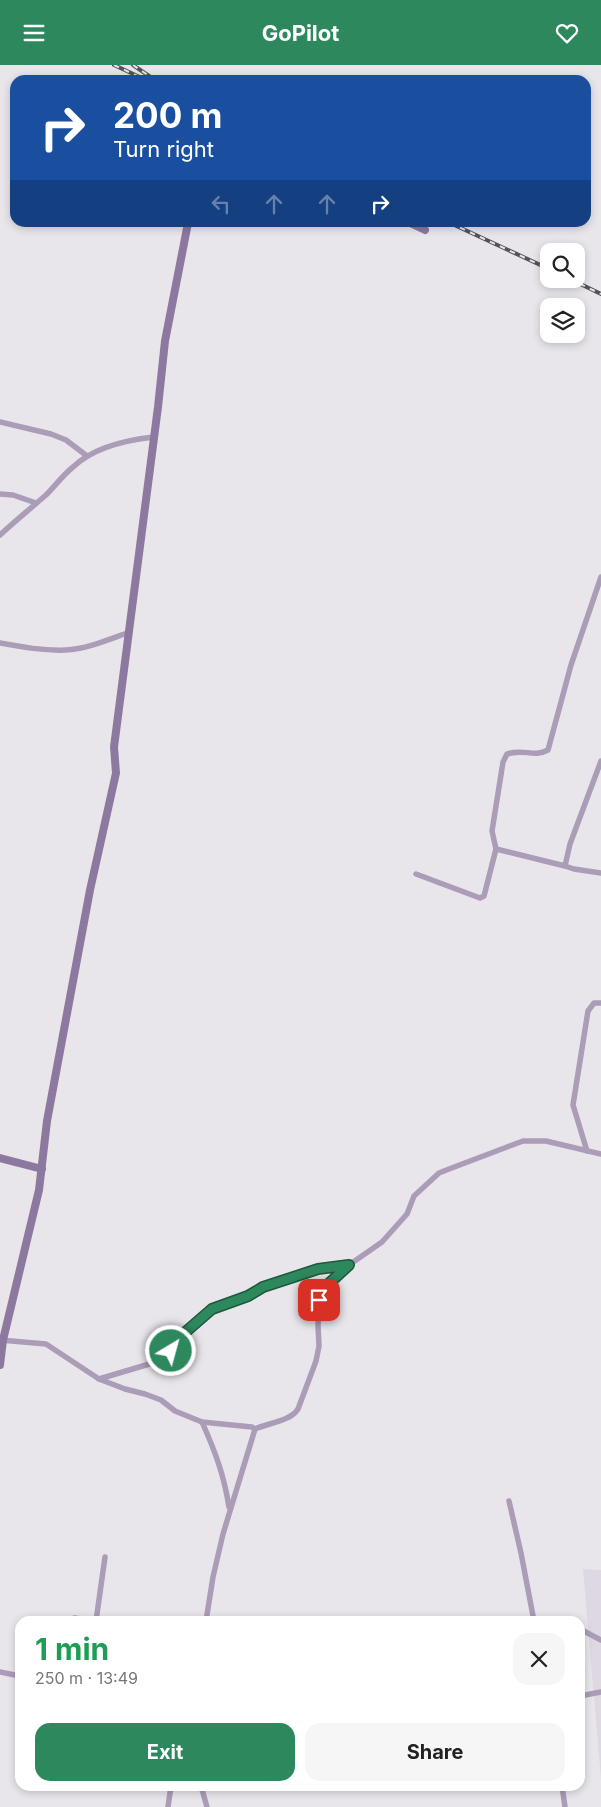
<!DOCTYPE html>
<meta charset="utf-8">
<style>
:root{--surface:#fff;--page:#f6f6f6;--text:#222;--muted:#767676;--accent:#2d885e}
body{margin:0;font-family:Inter,sans-serif;background:var(--page);color:var(--text);height:100vh;display:flex;flex-direction:column;font-size:19px;white-space:nowrap}
*{box-sizing:border-box;margin:0}
p{font-size:16px;color:var(--muted)}
.icon{flex:none;width:28px;height:28px;fill:none;stroke:currentColor;stroke-width:2;stroke-linecap:round;stroke-linejoin:round}
.map{position:relative;flex:1;overflow:hidden}
.details{position:absolute;left:15px;top:1551px;width:570px;height:175px;display:flex;flex-direction:column;background:var(--surface);border-radius:15px;box-shadow:0 2px 8px #0003}
.details>*{flex:none}
.banner{position:absolute;left:10px;top:10px;width:581px;height:152px;border-radius:15px;box-shadow:0 2px 8px #0003;background:#1a4fa0;color:#fff;overflow:hidden}
.controls{position:absolute;left:540px;top:178px;display:grid;gap:10px}
.controls a{display:grid;place-items:center;width:45px;height:45px;border-radius:10px;background:var(--surface);box-shadow:0 2px 8px #0003;font-size:25px}
.pin{position:absolute;display:grid;place-items:center;width:42px;height:42px;color:#fff;margin:-21px;border-radius:10px;box-shadow:0 2px 8px #0006}
.me{position:absolute;width:55px;margin:-28px;rotate:37deg;stroke-linejoin:round;filter:drop-shadow(0 0 4px #0008)}
.turn{display:flex;align-items:center;gap:18px;height:105px;padding:0 20px;font-size:22px}
.turn .icon{width:65px;height:65px;stroke-width:2.5}
.turn b{display:block;font-size:35px;line-height:42px}
.lanes{display:flex;align-items:center;height:48px;padding:0 20px;background:#0003;justify-content:center;gap:25px;direction:ltr}
.lanes .off{opacity:.35}
.round{display:grid;place-items:center;flex:none;width:52px;height:52px;border-radius:15px;background:var(--page)}
.summary{display:flex;align-items:center;justify-content:space-between;height:85px;padding:0 20px}
h1{font-size:30px;font-weight:700;line-height:38px;color:#1e9e55}
.button{display:flex;gap:10px;margin-top:auto;padding:10px 20px}
.button a{flex:1;height:58px;border-radius:15px;background:var(--accent);color:#fff;font-size:20px;font-weight:700;line-height:58px;text-align:center}
.button a+a{background:var(--page);color:var(--text)}
header{display:flex;justify-content:space-between;align-items:center;height:65px;padding:0 20px;background:var(--accent);color:#fff;font-size:22px;font-weight:700}
.map>svg:first-child{display:block}
.built{fill:#ded8e2}
.lines{fill:none;stroke-linecap:round;stroke-linejoin:round}
.street{stroke:#ab9cb7;stroke-width:5.5}
.secondary{stroke:#8d789f;stroke-width:8}
.rail-casing{stroke:#545356;stroke-width:4}
.rail{stroke:#e9e6eb;stroke-width:2;stroke-dasharray:5.5;stroke-linecap:butt}
.route-casing{stroke:#1d583d;stroke-width:12}
.route{stroke:#2d885e;stroke-width:9}
</style>
<header><svg class="icon" aria-label="menu" viewBox="0 0 24 24"><path d="M4 6h16M4 12h16M4 18h16"/></svg>GoPilot<svg class="icon" aria-label="heart" viewBox="0 0 24 24"><path d="M12 20l-8-8c-3-5 5-10 8-4 3-6 11-1 8 4z"/></svg></header>
<div class="map">
<svg width="601" height="1742" viewBox="0 0 601 1742">
<rect width="100%" height="100%" fill="#e9e6eb"/>
<polygon class="built" points="583,1504 601,1505 601,1714"/>
<g class="lines">
<g class="street">
<polyline points="0,357 51,369 66,375 87,391"/>
<polyline points="0,429 13,430 36,438"/>
<path d="M0 470C15 456 31 443 46 430 55 421 63 410 73 402 94 382 126 375 154 372"/>
<path d="M0 578C22 582 44 586 66 585 87 584 110 574 130 567"/>
<polyline points="601,696 570,779 565,801 574,804 601,808"/>
<polyline points="496,784 565,801"/>
<path d="M416 809 480 833 484 831 496 784 492 766 503 697 507 689C524 683 533 693 548 685L571 600 601 512"/>
<polyline points="587,1086 573,1040 588,946 594,938 601,938"/>
<polyline points="0,1275 46,1279 99,1314 125,1324 145,1329 161,1335 175,1346 202,1357 252,1362 255,1364 223,1469 213,1512 206,1556"/>
<polyline points="99,1314 156,1297 171,1286 182,1270 211,1244 248,1231 263,1223 318,1204 349,1200 382,1177 407,1149 414,1131 439,1108 449,1104 523,1076 546,1076 601,1089"/>
<path d="M202 1357C215 1386 224 1410 229 1442"/>
<path d="M255 1364C268 1358 291 1356 298 1344L316 1296 319 1281 318 1261 319 1235 324 1223 349 1200"/>
<polyline points="509,1436 521,1488 534,1556"/>
<polyline points="69,1556 74,1553 96,1556 105,1492"/>
<polyline points="580,1564 601,1575"/>
<polyline points="0,1607 20,1611"/>
<polyline points="580,1631 601,1627"/>
<polyline points="201,1721 207,1742"/>
<polyline points="562,1721 565,1742"/>
<polyline points="168,1742 171,1721"/>
</g>
<g class="secondary">
<polyline points="410,158 425,165"/>
<polyline points="0,1093 42,1104"/>
<polyline points="0,1300 3,1275 39,1125 47,1056 90,825 116,708 114,682 158,342 165,276 188,158"/>
</g>
<g class="rail-casing">
<g id="rail">
<polyline points="114,0 146,15"/>
<polyline points="133,0 155,15"/>
<polyline points="450,158 549,204"/>
<polyline points="570,214 601,229"/>
</g>
</g>
<use href="#rail" class="rail"/>
</g>
<g class="lines">
<g class="route-casing">
<polyline id="route" points="171,1286 182,1270 212,1244 248,1231 263,1222 318,1204 349,1200 324,1223 319,1235"/>
</g>
<use href="#route" class="route"/>
</g>
</svg>
<div class="controls">
<a><svg class="icon" aria-label="search" viewBox="0 0 24 24"><circle cx="10" cy="10" r="6"/><path d="M15 15l6 6"/></svg></a>
<a><svg class="icon" aria-label="layers" viewBox="0 0 24 24"><path d="M12 4l9 5-9 5-9-5zM3 14l9 5 9-5"/></svg></a>
</div>
<div class="pin" style="left:319px;top:1235px;background:#d93025"><svg class="icon" aria-label="arrive" viewBox="0 0 24 24"><path d="M6 21V4h12l-3 4 3 4H6"/></svg></div>
<svg class="me" style="left:171px;top:1286px" viewBox="-20 -20 40 40"><circle r="17" fill="#2d885e" stroke="#fff" stroke-width="3"/><path d="M0-11L8 9 0 5-8 9z" fill="#fff"/></svg>
<div class="banner">
<div class="turn"><svg class="icon" aria-label="right" viewBox="0 0 24 24"><path d="M7 20v-9h11M14 6l5 5-5 5"/></svg><div><b>200 m</b>Turn right</div></div>
<div class="lanes"><svg class="icon off" aria-label="left" viewBox="0 0 24 24"><path d="M17 20v-9H6M10 6l-5 5 5 5"/></svg><svg class="icon off" aria-label="ahead" viewBox="0 0 24 24"><path d="M12 20V5M6 11l6-6 6 6"/></svg><svg class="icon off" aria-label="ahead" viewBox="0 0 24 24"><path d="M12 20V5M6 11l6-6 6 6"/></svg><svg class="icon" aria-label="right" viewBox="0 0 24 24"><path d="M7 20v-9h11M14 6l5 5-5 5"/></svg></div>
</div>
<section class="details">
<div class="summary"><div><h1>1 min</h1><p>250 m · 13:49</p></div><a class="round"><svg class="icon" aria-label="close" viewBox="0 0 24 24"><path d="M6 6l12 12M18 6L6 18"/></svg></a></div>
<div class="button"><a>Exit</a><a>Share</a></div>
</section>
</div>
